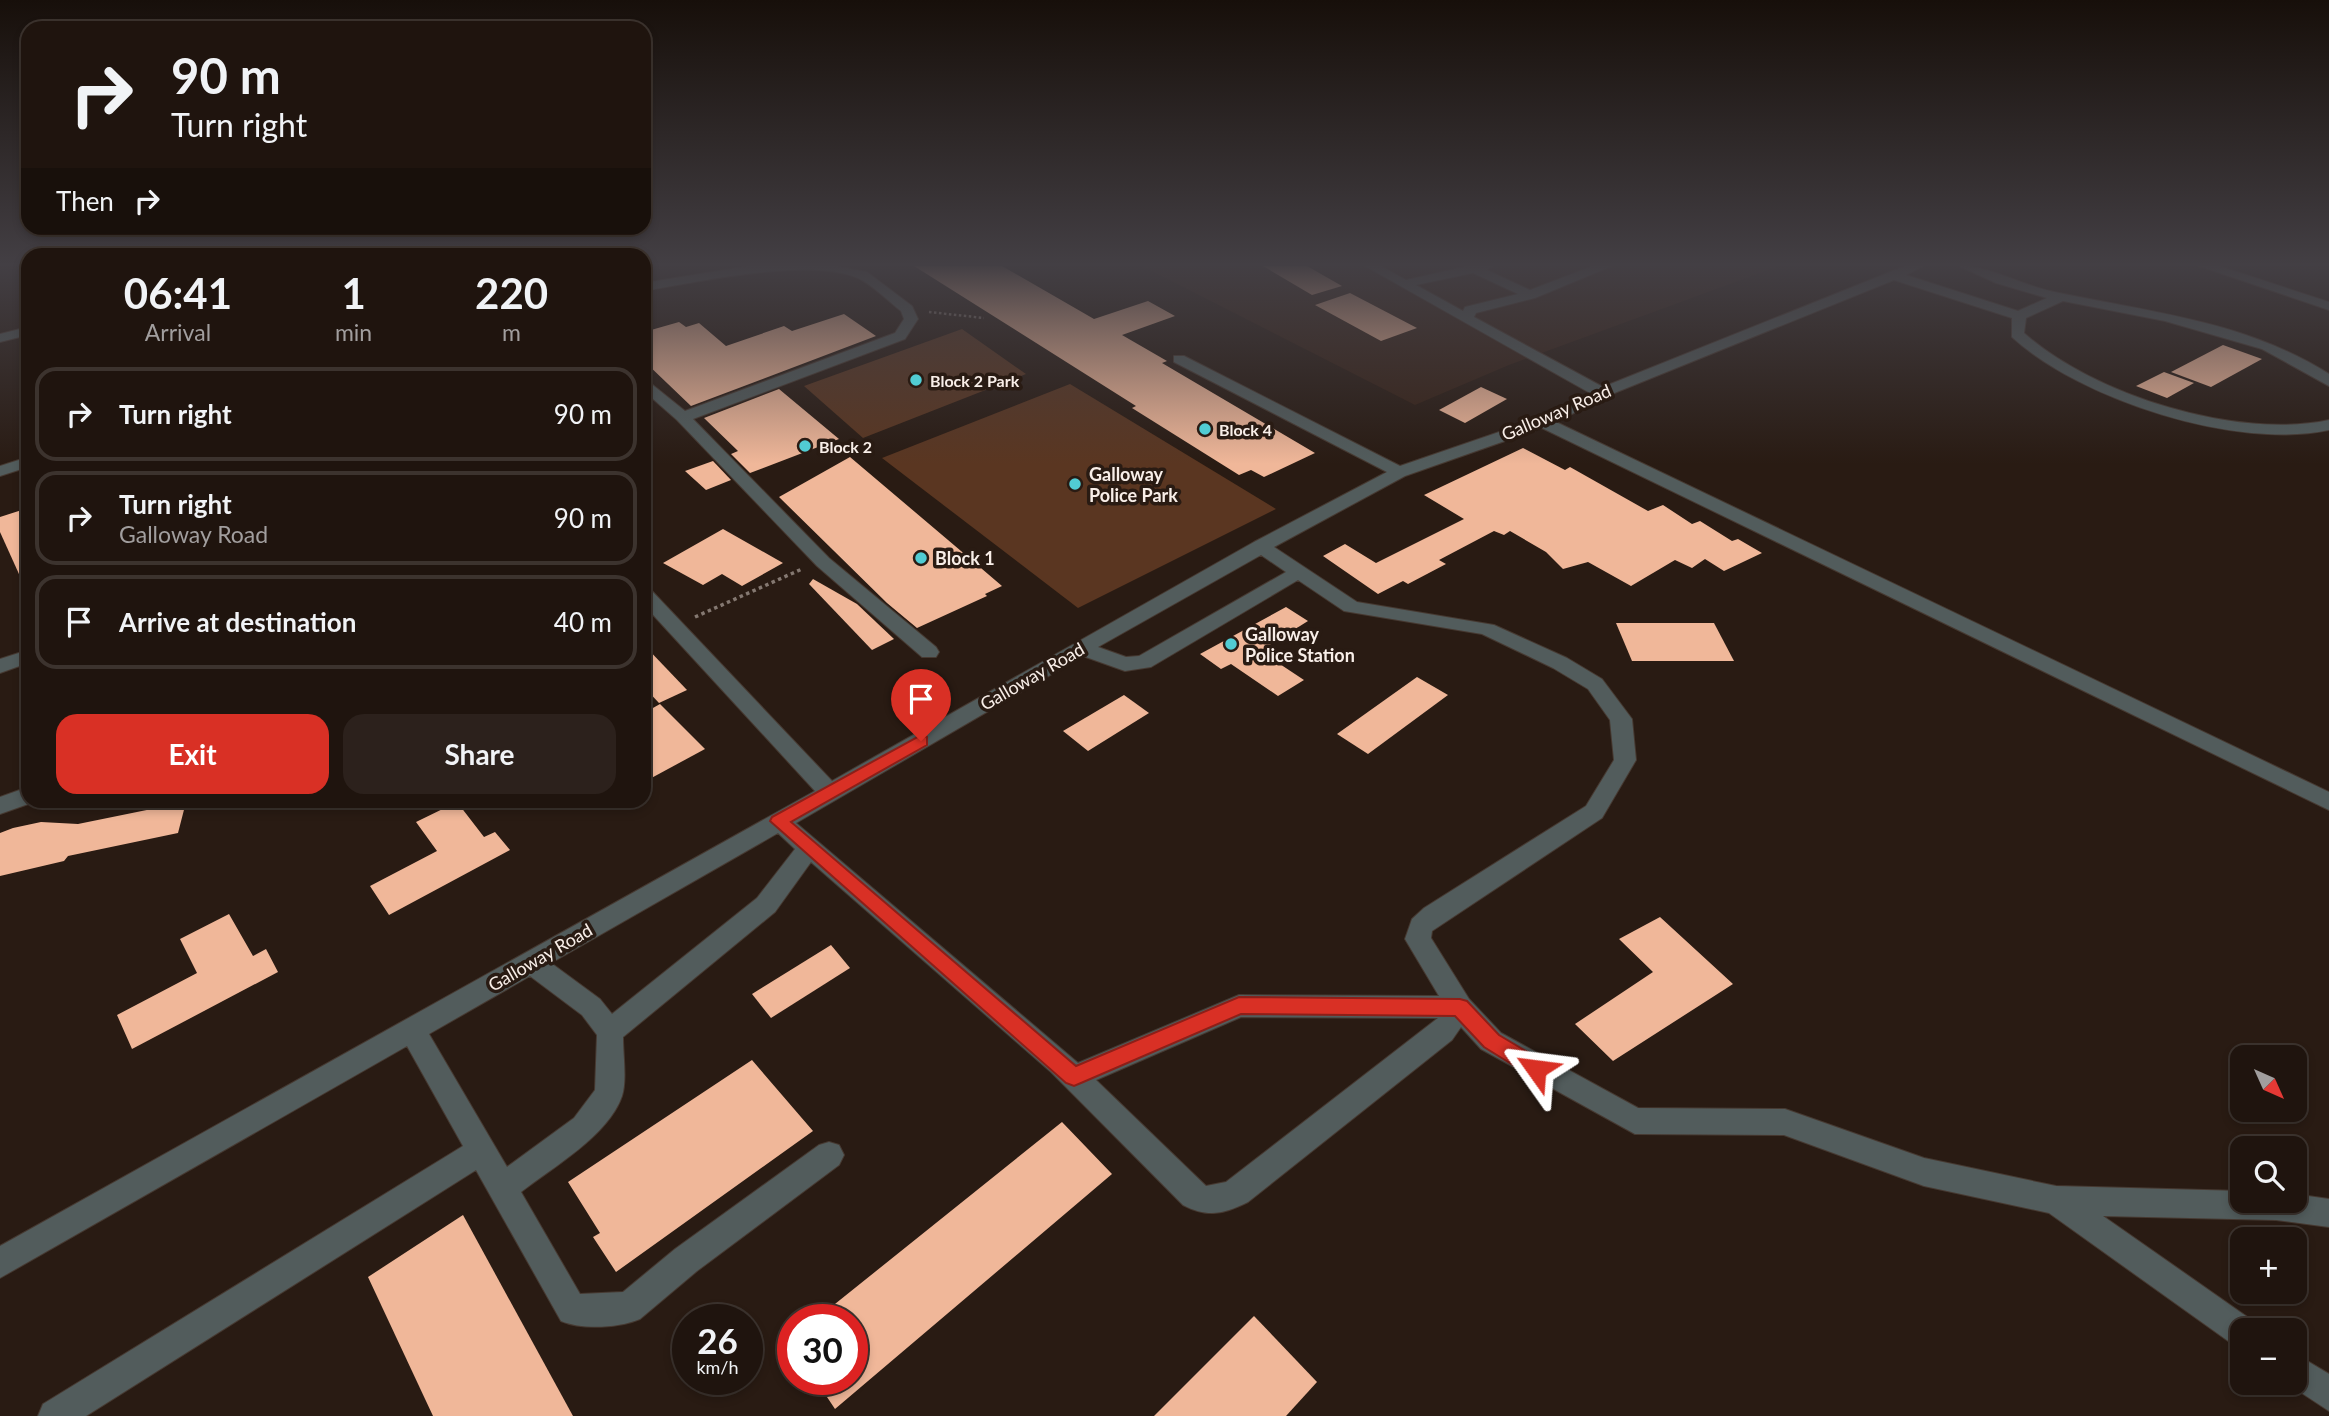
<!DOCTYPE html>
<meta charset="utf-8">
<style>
:root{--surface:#1f140e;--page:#2c211c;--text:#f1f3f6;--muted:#a19e9e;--line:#3c332e;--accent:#d93025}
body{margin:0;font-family:Lato,sans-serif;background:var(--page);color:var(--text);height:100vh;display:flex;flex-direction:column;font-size:26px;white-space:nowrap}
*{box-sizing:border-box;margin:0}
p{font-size:23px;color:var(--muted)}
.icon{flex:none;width:38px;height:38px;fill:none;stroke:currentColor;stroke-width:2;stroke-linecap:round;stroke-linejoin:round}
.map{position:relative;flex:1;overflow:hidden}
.sheet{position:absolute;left:21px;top:248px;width:630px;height:560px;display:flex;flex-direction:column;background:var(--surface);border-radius:21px;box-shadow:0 4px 10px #0003,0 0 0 2px var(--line)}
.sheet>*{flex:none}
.top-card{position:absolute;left:21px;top:21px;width:630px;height:214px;border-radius:21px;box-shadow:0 4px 10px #0003,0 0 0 2px var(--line);background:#1f140e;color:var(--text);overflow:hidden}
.needle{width:46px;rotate:135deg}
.controls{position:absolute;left:2230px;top:1045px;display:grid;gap:14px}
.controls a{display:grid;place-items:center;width:77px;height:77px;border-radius:14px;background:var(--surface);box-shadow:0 4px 10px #0003,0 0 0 2px var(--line);font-size:35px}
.speed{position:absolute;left:672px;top:1304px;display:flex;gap:14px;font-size:35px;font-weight:700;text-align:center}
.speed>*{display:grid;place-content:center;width:91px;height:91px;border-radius:50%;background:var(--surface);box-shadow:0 4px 10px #0003,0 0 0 2px var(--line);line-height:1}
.speed small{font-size:18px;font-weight:400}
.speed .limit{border:10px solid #d22;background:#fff;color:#111}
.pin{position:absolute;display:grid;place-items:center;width:60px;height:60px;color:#fff;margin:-72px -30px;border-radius:50% 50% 50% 0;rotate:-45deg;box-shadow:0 0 7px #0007}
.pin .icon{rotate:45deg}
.me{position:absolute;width:77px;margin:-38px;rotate:301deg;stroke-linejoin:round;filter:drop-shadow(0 0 5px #0008)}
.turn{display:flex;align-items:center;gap:24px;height:147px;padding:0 35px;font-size:32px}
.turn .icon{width:91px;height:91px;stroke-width:2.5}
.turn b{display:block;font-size:49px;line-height:60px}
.then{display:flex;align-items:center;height:66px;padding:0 35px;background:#0003;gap:14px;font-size:26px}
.eta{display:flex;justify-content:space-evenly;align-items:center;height:119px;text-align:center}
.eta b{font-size:42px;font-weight:700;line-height:49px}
.primary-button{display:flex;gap:14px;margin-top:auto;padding:14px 35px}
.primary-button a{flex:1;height:80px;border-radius:21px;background:var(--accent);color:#fff;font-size:28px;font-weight:700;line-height:80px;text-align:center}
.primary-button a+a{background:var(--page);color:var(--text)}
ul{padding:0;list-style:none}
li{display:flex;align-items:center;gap:21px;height:94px;margin:0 14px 10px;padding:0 21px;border:4px solid var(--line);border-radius:21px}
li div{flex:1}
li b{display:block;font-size:26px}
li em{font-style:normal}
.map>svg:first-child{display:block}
.built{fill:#372217}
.green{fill:#5a3621}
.building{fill:#f0b799}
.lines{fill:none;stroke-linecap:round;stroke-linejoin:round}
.minor-casing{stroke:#463931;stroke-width:2}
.path-far1{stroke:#847871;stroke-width:2.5;stroke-dasharray:2.5 2.5;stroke-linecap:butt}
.path{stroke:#847871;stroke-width:3.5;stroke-dasharray:3.5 3.5;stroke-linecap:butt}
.minor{fill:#525c5c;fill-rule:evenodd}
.route{fill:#d93025;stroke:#8d1f18;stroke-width:2}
.poi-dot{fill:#51ccd3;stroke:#291b13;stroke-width:2.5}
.labels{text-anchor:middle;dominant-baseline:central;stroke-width:7;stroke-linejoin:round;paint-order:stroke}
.far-poi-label{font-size:16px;font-weight:bold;fill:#f8eee8;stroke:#291b13;text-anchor:start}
.street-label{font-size:18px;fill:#f8eee8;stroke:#291b13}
.poi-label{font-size:18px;font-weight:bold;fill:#f8eee8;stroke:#291b13;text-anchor:start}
</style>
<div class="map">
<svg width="2329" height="1416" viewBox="0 0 2329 1416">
<rect width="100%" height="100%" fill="#291b13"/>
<polygon class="built" points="1142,266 1779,266 1509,365 1415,405"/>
<g class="green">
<polygon points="962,329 1026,374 863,438 804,386"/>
<polygon points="1070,384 1276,509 1078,608 882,458"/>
</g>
<g class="building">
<polygon points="914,266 1002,266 1094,319 1148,301 1175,316 1122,335 1167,361 1162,363 1315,453 1264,477 1251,470 1239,475 1132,408 1136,406"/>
<polygon points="1263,266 1307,266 1342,286 1312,295"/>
<polygon points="1350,293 1417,328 1381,341 1315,305"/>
<polygon points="844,314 876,336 691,406 644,361 644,332 679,322 686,327 699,323 726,346 784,326 792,331"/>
<polygon points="2223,345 2262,359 2211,387 2171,372"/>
<polygon points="2164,372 2194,383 2167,398 2136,386"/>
<polygon points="1481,387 1507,399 1465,423 1439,410"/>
<polygon points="779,389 839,439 750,473 731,454 738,451 704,418"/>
<polygon points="1523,448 1565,470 1570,467 1648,511 1663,505 1692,524 1700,521 1732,541 1738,539 1762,553 1724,571 1705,559 1692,568 1675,560 1631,586 1588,562 1563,569 1546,552 1510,531 1504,535 1494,531 1439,560 1446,564 1408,584 1403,581 1378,594 1323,556 1345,544 1376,563 1464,519 1424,495"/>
<polygon points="850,457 961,551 1002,586 985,594 987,596 917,628 887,603 779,497"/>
<polygon points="713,461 731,480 706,490 685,471"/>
<polygon points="28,508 28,594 0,532 0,517"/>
<polygon points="723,529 783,563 742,586 722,574 703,585 663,563"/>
<polygon points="813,579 857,604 894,639 872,650 809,584"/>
<polygon points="1286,607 1308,621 1260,651 1304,680 1278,696 1231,664 1221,669 1200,654"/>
<polygon points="1616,623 1714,623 1734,661 1632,661"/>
<polygon points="644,645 687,690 659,703 644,687"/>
<polygon points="1417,677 1448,695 1368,754 1337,734"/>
<polygon points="1124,695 1149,713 1088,751 1063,731"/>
<polygon points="660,704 705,749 644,782 644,713"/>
<polygon points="186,802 178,833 68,856 64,861 0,876 0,833 13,828 41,822 78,824"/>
<polygon points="457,802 484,837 495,832 510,850 389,915 370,886 437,851 416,822"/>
<polygon points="229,914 253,956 266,949 278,972 132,1049 117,1015 197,973 180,939"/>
<polygon points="1660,917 1733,984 1613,1061 1575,1024 1653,972 1619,939"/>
<polygon points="831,945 850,968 771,1018 752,994"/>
<polygon points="752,1060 813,1131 616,1272 593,1237 600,1233 568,1182"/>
<polygon points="1062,1122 1112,1174 835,1409 815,1379 852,1379 852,1320 815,1320"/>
<polygon points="463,1215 573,1416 433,1416 368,1277"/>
<polygon points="1254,1316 1317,1382 1286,1416 1154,1416"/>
</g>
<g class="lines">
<g class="minor-casing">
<g id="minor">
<path d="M749 266H835L867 272 912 306 918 319 905 339 693 419 829 558 936 647 939 652 936 657H922L817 566 677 420 644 391V378L685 411 895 333 904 319 901 311C888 301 873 285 858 278 808 257 698 282 644 291V283Z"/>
<path d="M1365 266H1381L1406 280 1468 266H1493L1487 270 1530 290 1593 266H1612L1535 298 1476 313 1474 317 1603 387 1905 266H1923L1906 275 2018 311 2047 298 1996 283 1959 266C1990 266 2019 284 2050 291 2147 312 2244 320 2329 374V386L2262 349 2165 321 2063 301 2026 318 2024 333C2093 395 2238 440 2329 420V430C2237 450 2081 400 2012 337V318L1894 280 1607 396 1556 422 2329 792V810L1542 428 1405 476 1274 547 1357 602 1494 625 1567 658 1602 679 1632 719 1636 760 1602 818 1432 931 1431 938 1469 999 1501 1033 1638 1108 1785 1109 1924 1158 2056 1186 2242 1191V1200H2294V1194L2329 1199V1227L2276 1220 2103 1216 2253 1321 2257 1330H2242V1348L2231 1343 2049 1213 1924 1186 1784 1135 1635 1134 1481 1049 1461 1027 1452 1040 1248 1202C1224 1214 1208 1218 1183 1205L1051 1072 811 862 775 912 623 1037C623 1055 627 1080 622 1096 609 1135 552 1168 521 1192L580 1294 623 1292 675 1249 819 1145 829 1142 839 1145 844 1155 839 1165 697 1271 640 1319C619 1328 582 1330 561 1321L476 1170 86 1416H38L43 1404 463 1146 407 1046 0 1278V1246L815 791 644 605V588L651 590 832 781 1254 542 1387 472 1174 362V356H1184L1400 466 1537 419 1590 393ZM1473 273 1518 294 1465 307 1463 311 1416 285ZM1261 555 1286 572 1139 656 1126 657 1098 647ZM1298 580 1344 611 1482 634 1553 668 1588 689 1610 720 1614 760 1586 806 1424 908 1412 919 1405 939 1439 996 1239 995 1078 1063 796 823 1083 656 1125 671 1151 667ZM778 833 795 849 757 898 612 1014 600 999 551 963ZM530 976 582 1015 597 1035 595 1090 574 1118 507 1167 429 1034ZM1241 1017 1438 1018 1226 1182 1206 1186 1096 1080Z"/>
<polygon points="2199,266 2219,266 2329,302 2329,310"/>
<polygon points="28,327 28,335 0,342 0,334"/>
<polygon points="28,457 28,467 0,476 0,466"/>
<polygon points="28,650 28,663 0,673 0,659"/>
<polygon points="28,787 28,802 34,802 0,814 0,797"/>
<polygon points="2294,1353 2329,1374 2329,1411 2285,1382 2294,1382"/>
</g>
</g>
<polyline class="path-far1" points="929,312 984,318"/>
<polyline class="path" points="695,617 802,569"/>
<use href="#minor" class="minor"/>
</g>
<linearGradient id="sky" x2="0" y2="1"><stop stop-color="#170f0a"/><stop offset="0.57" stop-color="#433f44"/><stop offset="1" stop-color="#433f44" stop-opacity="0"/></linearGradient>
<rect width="2329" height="464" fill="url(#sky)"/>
<polygon class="route" points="921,735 927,737 927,745 791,822 1076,1066 1239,997 1460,999 1467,1001 1499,1035 1544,1062 1547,1069 1544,1075 1536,1078 1529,1075 1484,1047 1455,1016 1241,1014 1081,1083 1074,1086 1066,1083 770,821 772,817"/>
<g class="poi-dot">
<circle cx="916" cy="380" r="7"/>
<circle cx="1205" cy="429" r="7"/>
<circle cx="805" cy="446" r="7"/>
<circle cx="1075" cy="484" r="7"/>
<circle cx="921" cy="558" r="7"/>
<circle cx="1231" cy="644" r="7"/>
</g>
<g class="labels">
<g class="far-poi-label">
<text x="930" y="380">Block 2 Park</text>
<text x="1219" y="429">Block 4</text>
<text x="819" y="446">Block 2</text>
</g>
<g class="street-label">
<text transform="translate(1556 412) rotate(-23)">Galloway Road</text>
<text transform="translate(1032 676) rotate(-30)">Galloway Road</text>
<text transform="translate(540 957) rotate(-30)">Galloway Road</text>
</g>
<g class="poi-label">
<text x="1089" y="474">Galloway<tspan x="1089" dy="21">Police Park</tspan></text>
<text x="935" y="558">Block 1</text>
<text x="1245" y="634">Galloway<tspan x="1245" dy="21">Police Station</tspan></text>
</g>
</g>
</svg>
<div class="controls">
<a><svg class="needle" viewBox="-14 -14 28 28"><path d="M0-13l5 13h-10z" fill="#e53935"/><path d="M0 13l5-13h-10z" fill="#a19e9e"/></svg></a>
<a><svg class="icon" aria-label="search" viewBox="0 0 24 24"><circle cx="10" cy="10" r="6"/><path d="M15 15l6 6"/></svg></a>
<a>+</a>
<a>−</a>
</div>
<div class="speed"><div>26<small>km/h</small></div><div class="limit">30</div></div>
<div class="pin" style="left:921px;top:741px;background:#d93025"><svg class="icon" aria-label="arrive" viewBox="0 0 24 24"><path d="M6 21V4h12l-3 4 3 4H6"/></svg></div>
<svg class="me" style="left:1536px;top:1069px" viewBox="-20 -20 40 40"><path d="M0-17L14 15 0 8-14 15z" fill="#d93025" stroke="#fff" stroke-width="4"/></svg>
<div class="top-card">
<div class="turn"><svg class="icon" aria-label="right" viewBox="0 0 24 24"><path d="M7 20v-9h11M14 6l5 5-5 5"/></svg><div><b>90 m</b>Turn right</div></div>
<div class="then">Then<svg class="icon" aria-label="right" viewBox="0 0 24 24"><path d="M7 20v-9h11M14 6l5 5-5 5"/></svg></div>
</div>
<section class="sheet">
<div class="eta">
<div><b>06:41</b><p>Arrival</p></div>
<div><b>1</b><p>min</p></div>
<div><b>220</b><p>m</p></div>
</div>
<ul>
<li><svg class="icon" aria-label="right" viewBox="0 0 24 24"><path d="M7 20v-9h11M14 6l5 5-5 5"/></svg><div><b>Turn right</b></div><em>90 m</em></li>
<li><svg class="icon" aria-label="right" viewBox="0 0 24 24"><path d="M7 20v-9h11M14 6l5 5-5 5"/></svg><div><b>Turn right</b><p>Galloway Road</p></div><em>90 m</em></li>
<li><svg class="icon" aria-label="arrive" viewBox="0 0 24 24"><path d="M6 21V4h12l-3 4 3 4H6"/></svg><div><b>Arrive at destination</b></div><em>40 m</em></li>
</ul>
<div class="primary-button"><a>Exit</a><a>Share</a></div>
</section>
</div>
